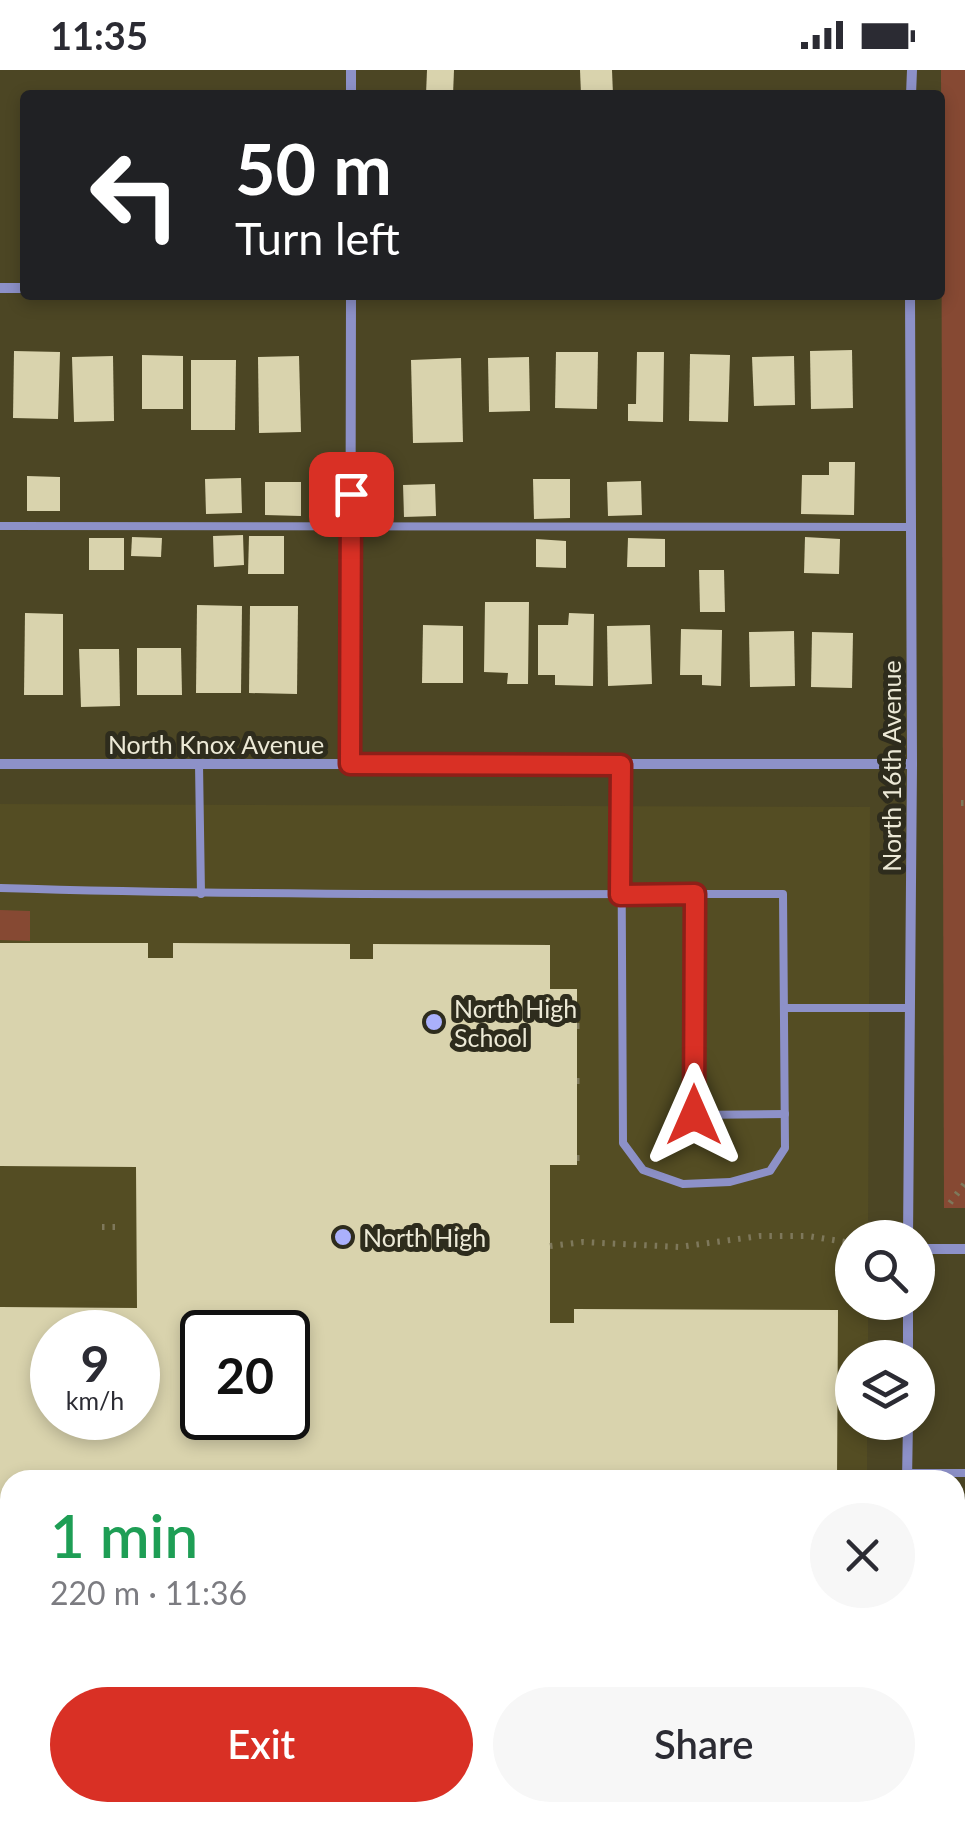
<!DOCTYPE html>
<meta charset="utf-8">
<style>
:root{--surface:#fff;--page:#f7f7f7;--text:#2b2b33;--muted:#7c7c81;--accent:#d93025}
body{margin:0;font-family:Lato,sans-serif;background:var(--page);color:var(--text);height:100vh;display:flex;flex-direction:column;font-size:38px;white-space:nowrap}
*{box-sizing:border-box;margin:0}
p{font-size:32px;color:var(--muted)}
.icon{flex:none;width:55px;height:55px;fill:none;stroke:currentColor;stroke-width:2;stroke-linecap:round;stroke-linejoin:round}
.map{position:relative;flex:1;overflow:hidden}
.drawer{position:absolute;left:0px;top:1400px;width:965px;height:352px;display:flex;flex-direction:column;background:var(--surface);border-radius:30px 30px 0 0;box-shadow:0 5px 15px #0003}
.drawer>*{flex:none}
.top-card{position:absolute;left:20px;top:20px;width:925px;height:210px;border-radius:10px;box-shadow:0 5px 15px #0003;background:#202124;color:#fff;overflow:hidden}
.buttons{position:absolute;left:835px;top:1150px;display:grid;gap:20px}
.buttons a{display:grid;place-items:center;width:100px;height:100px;border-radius:50%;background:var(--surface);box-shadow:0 5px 15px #0003;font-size:50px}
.speed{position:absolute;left:30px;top:1240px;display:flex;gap:20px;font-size:50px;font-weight:700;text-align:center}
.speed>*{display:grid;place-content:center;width:130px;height:130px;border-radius:50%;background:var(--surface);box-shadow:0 5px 15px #0003;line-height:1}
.speed small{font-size:25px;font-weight:400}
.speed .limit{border:5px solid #111;border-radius:15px;background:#fff;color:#111}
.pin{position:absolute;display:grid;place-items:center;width:85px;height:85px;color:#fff;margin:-42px;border-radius:20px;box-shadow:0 5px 15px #0006}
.me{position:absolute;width:110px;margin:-55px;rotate:0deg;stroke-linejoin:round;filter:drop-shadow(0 0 8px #0008)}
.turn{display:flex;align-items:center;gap:35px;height:210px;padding:0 50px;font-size:45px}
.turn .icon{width:130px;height:130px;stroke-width:2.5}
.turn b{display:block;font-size:70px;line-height:85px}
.round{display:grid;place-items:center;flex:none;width:105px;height:105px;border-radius:52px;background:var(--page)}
.summary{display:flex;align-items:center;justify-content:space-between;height:170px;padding:0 50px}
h1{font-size:60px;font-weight:600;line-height:75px;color:#1e9e55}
.button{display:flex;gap:20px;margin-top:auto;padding:20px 50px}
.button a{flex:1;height:115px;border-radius:60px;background:var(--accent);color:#fff;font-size:40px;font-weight:600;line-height:115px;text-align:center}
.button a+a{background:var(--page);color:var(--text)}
.status{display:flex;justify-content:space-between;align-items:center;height:70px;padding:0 50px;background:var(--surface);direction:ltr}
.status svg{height:28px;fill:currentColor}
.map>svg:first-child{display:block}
.built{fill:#544d23;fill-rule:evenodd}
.green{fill:#864933}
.building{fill:#d9d3ad;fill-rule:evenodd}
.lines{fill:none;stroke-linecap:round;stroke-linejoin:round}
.path{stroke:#7e785b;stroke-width:6;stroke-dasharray:2.5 8;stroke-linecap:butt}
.lane{stroke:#8d91c8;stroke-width:8}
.street{stroke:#8d91c8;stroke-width:10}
.route-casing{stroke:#8d1f18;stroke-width:25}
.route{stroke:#d93025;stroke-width:18}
.poi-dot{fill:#aab0fb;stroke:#2e2c1d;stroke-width:4}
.labels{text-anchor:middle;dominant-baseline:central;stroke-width:10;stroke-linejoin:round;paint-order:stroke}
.street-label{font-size:25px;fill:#ece9d6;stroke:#2e2c1d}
.poi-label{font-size:25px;fill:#ece9d6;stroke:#2e2c1d;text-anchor:start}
</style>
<div class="status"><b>11:35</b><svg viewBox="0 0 49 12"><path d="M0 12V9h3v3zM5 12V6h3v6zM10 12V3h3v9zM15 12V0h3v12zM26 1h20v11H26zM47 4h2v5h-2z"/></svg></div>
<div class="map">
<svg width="965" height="1751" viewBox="0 0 965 1751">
<rect width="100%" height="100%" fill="#4c4624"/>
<path class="built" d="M0 734 870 737 868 1167 852 1168V1232L868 1233V1287L852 1288V1352L867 1353V1410H10V1598H0ZM52 1262H138V1348H52ZM202 1262H288V1348H202Z"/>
<g class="green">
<polygon points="941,0 965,0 965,1138 944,1138"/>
<polygon points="0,840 30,841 30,871 0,870"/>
</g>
<g class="building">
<polygon points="427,0 454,0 453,25 426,25"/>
<polygon points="580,0 612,0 613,25 581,25"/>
<polygon points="852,280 853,338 811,339 810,281"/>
<polygon points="14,281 60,282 58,349 13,348"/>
<polygon points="556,282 598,282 597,339 555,338"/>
<polygon points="637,282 664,282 663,352 628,351 628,334 636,334"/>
<polygon points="690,284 730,285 728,352 689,351"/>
<polygon points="142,285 183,286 183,339 142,339"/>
<polygon points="113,286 114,351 74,352 72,287"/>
<polygon points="299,286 301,362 259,363 258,287"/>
<polygon points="794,286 795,335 754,336 752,287"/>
<polygon points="529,287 530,341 489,342 488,288"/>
<polygon points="461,288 463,372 413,373 411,290"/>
<polygon points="191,290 236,290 235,360 191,360"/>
<polygon points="829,392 855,392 854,445 801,444 802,405 829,405"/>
<polygon points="27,406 60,407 60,441 27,441"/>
<polygon points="241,408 242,443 206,444 205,409"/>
<polygon points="533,409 570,409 570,448 534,449"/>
<polygon points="641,411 642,445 608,446 607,412"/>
<polygon points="265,412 301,412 301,446 265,445"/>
<polygon points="435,414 436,446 404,447 403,415"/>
<polygon points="243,465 244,495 214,497 213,466"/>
<polygon points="249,466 284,466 284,504 248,504"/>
<polygon points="132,467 162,468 161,487 131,486"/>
<polygon points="805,467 840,469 839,504 804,503"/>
<rect x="89" y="468" width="35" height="32"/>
<polygon points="628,468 665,469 665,497 627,497"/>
<polygon points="536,469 566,471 566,498 536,497"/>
<polygon points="699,500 724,500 725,542 700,542"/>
<polygon points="485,532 529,532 528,614 507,614 508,603 484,602"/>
<polygon points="197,535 242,536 241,623 196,623"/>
<polygon points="250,536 298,536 297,624 249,623"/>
<polygon points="25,543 63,544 63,625 24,625"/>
<polygon points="569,543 594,544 593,616 555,615 555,605 538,605 538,555 568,555"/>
<polygon points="423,555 463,556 463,613 422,613"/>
<polygon points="650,555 652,614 608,616 607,556"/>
<polygon points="681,559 722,560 721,616 702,615 702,605 680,605"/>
<polygon points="794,561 795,616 750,617 749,562"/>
<polygon points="812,562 853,563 852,618 811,617"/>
<polygon points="137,578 181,578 182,625 137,625"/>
<polygon points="79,579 119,579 120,636 81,637"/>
<path d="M0 873H148V888H173V873L350 874V889H373V874L550 875V919H577V1095H550V1253H574V1239L838 1240 837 1410H10V1457H0V1237L137 1238 136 1097 0 1096ZM52 1262H138V1348H52ZM202 1262H288V1348H202Z"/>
<polygon points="54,1742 54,1751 30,1751 30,1743"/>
<polygon points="81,1742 119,1742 119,1751 82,1751"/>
<polygon points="127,1742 172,1742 172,1751 126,1751"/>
<rect x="188" y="1742" width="40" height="9"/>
<rect x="253" y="1742" width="35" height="9"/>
<rect x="415" y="1742" width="43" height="9"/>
<rect x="467" y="1742" width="44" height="9"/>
<polygon points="531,1742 569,1742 569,1751 530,1751"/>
<rect x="587" y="1742" width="42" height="9"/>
<polygon points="646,1742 688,1742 688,1751 647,1751"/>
<rect x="708" y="1742" width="45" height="9"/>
<polygon points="767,1742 807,1742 808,1751 767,1751"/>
</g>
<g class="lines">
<g class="path">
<polyline points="961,733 965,733"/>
<polyline points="577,956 583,956"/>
<polyline points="577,1011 583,1011"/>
<polyline points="577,1088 583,1088"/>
<polyline points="950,1133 965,1113"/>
<polyline points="102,1157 122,1157"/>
<polyline points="550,1176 583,1172 679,1177 760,1166 808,1166 852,1173"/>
<polyline points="307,1742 307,1751"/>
</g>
<g class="lane">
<polyline points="0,456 911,457"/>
<polyline points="199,694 201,824"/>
<path d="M0 818C261 826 522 824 783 824L785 1078 770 1101 730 1112 683 1114 643 1100 623 1073 621 695"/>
<polyline points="695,824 694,1045 785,1044"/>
<polyline points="785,938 910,938"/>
<polyline points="907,1403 965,1403"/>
</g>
<g class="street">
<polyline points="351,0 351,25"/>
<polyline points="911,25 912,0"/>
<polyline points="0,218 25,218"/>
<polyline points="0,694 912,694"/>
<polyline points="350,694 351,225"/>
<polyline points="908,1168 912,694 910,225"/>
<polyline points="918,1179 965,1179"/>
<polyline points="908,1288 908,1232"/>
<polyline points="907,1410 908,1352"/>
<polyline points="0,1639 10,1639"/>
<polyline points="955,1643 965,1643"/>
<polyline points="350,1742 350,1751"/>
<polyline points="908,1742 908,1751"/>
</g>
</g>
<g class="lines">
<g class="route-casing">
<polyline id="route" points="351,424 350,694 621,695 620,825 695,824 694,1045"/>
</g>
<use href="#route" class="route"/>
</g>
<g class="poi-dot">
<circle cx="434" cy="952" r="10"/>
<circle cx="343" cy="1167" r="10"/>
</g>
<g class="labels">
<g class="street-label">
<text x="216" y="674">North Knox Avenue</text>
<text transform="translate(891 696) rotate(-90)">North 16th Avenue</text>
</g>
<g class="poi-label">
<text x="454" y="938">North High<tspan x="454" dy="29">School</tspan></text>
<text x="363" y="1167">North High</text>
</g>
</g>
</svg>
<div class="buttons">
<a><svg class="icon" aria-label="search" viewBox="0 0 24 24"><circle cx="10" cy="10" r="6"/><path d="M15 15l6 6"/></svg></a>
<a><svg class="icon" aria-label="layers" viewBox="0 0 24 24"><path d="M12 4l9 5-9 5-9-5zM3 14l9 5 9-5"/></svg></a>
</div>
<div class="speed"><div>9<small>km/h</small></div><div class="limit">20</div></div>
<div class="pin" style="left:351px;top:424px;background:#d93025"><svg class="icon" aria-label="arrive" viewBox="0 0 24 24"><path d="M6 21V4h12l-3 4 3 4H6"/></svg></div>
<svg class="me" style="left:694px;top:1045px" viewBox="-20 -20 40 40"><path d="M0-17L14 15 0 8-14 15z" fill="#d93025" stroke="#fff" stroke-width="4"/></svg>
<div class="top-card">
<div class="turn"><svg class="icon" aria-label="left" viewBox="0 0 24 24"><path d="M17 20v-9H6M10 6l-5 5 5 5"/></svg><div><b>50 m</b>Turn left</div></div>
</div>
<section class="drawer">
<div class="summary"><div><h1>1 min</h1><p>220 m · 11:36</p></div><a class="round"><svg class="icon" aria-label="close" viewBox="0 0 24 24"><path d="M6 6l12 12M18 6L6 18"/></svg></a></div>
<div class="button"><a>Exit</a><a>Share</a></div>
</section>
</div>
